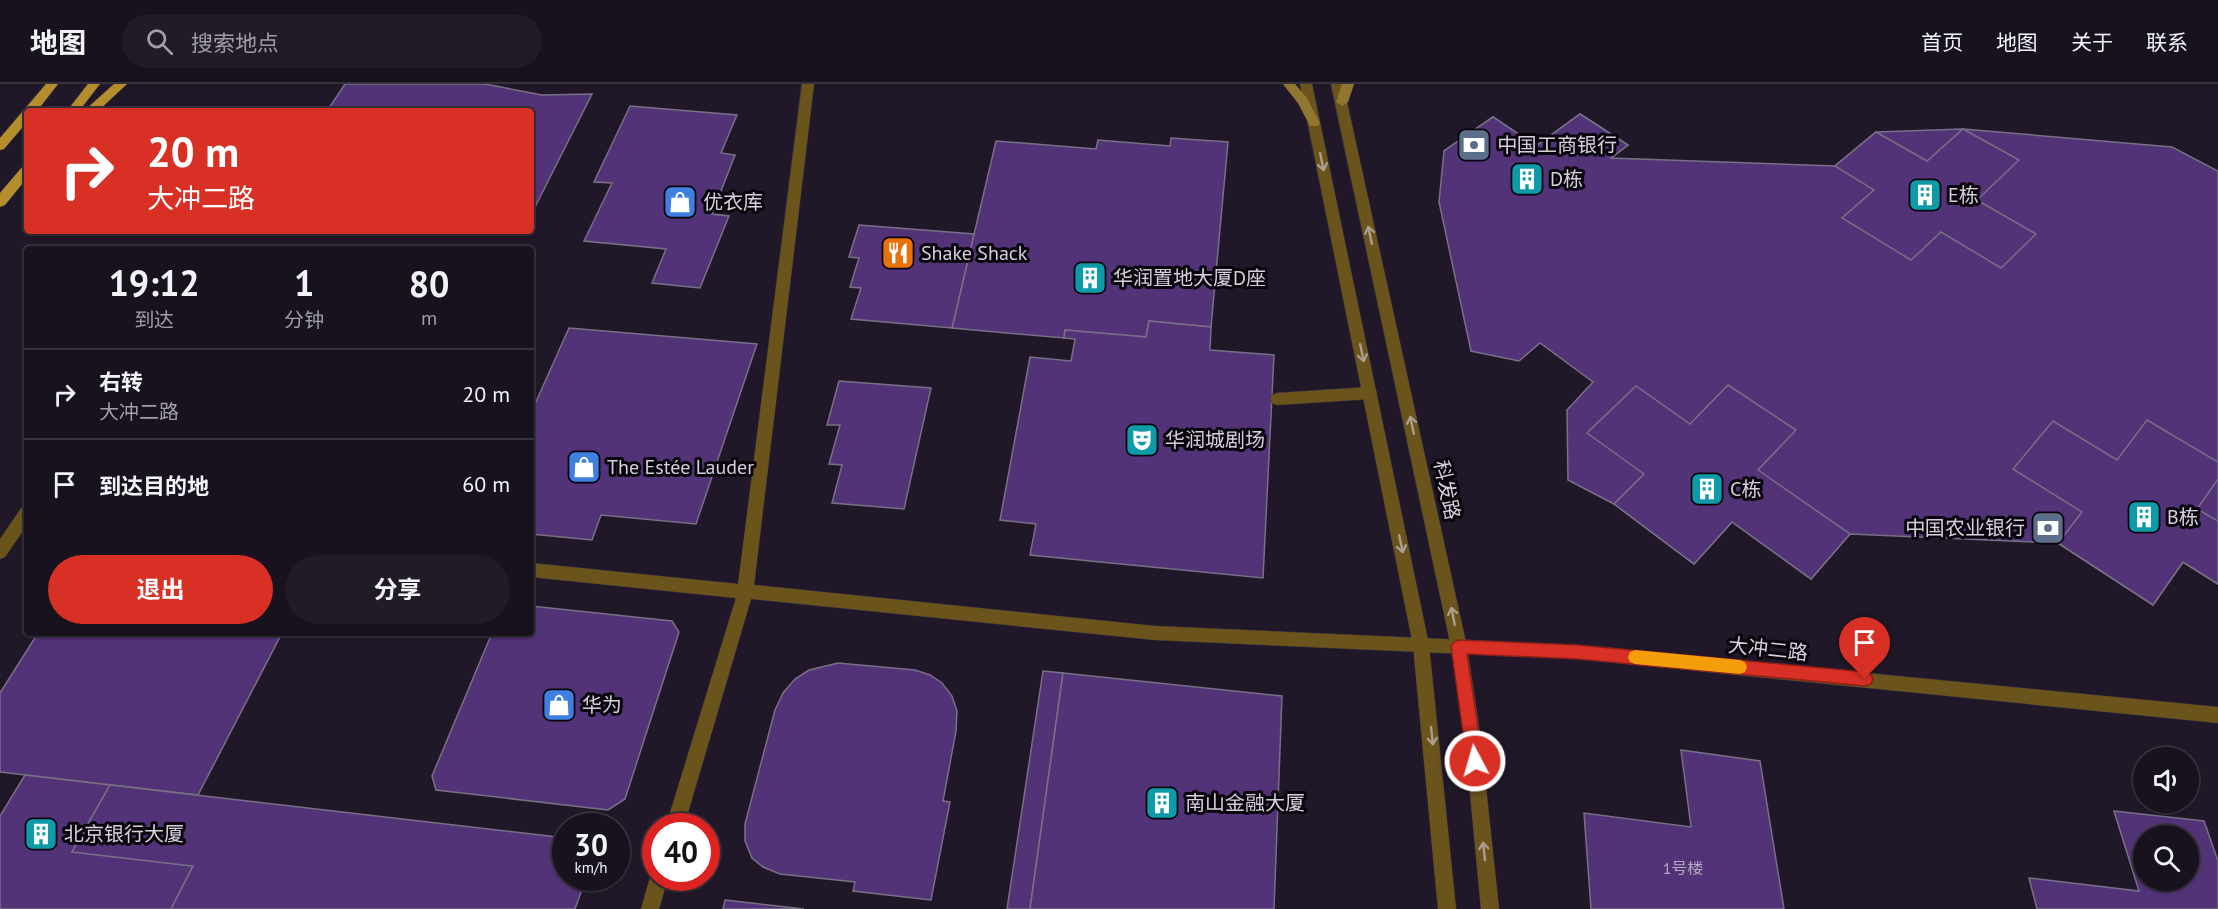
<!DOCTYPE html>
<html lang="zh">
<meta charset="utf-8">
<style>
:root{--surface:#18121e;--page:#211b27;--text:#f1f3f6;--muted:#9f9ea4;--line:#36323c;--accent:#d93025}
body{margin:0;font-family:"PT Sans","Noto Sans SC",sans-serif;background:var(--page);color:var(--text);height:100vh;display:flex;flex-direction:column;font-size:22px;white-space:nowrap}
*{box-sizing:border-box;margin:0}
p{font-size:20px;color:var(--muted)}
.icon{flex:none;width:33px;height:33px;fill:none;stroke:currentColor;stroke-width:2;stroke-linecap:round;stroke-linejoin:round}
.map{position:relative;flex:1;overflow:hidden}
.sheet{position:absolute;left:24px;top:162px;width:510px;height:390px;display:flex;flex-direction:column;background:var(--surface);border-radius:6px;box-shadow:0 2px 4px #0004,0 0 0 2px var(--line)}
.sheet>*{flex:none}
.hud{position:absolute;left:24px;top:24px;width:510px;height:126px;border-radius:6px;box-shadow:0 2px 4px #0004,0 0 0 2px var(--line);background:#d93025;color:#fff;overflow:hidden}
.fabs{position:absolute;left:2133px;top:663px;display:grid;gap:12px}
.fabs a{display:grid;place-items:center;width:66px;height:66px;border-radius:50%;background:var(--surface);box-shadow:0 2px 4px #0004,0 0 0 2px var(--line);font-size:30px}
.speed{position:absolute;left:552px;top:729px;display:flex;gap:12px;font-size:30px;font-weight:700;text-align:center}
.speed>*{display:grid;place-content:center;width:78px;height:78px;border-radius:50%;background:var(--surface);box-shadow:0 2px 4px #0004,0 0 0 2px var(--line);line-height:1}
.speed small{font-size:15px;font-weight:400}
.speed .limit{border:9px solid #d22;background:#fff;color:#111}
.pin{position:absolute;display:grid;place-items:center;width:51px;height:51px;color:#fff;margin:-62px -26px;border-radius:50% 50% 50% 0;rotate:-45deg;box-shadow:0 0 6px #0007}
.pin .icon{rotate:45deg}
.me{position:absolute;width:66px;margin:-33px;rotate:354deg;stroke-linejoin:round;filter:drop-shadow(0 0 4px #0008)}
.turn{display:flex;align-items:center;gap:21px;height:126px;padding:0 24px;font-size:27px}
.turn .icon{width:78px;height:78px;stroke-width:2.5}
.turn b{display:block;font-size:42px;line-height:51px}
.eta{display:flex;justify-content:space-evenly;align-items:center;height:102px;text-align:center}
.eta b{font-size:36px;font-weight:700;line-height:42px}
.action{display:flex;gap:12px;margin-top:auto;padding:12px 24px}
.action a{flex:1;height:69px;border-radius:36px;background:var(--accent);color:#fff;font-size:24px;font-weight:700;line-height:69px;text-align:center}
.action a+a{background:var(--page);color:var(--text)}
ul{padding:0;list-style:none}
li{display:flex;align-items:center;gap:18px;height:90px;padding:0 24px;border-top:2px solid var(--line)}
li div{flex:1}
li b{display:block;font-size:22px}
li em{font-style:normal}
header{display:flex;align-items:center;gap:36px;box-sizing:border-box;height:84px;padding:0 30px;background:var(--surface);border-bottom:2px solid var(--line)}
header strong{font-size:28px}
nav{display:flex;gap:33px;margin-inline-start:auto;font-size:21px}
.search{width:420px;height:54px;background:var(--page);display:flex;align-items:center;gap:15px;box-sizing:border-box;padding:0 21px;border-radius:33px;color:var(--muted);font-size:22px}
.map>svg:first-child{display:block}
.building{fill:#533378;stroke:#787085;stroke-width:1.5;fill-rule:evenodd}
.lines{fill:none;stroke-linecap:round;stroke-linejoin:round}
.service-casing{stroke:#393241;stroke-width:1}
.pedestrian-casing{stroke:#393241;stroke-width:1}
.minor-casing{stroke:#393241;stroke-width:1}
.tertiary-casing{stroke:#393241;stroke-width:1}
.secondary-casing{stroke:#393241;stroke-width:1}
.primary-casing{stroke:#393241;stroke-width:1}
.service{fill:#6b541c;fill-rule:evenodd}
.pedestrian{fill:#6b541c;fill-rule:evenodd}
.minor{fill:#6b541c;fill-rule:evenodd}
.tertiary{fill:#6b541c;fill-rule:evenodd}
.secondary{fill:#92752e;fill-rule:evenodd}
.primary{fill:#b48d2d;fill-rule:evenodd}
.oneway{stroke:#ab9e8f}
.route{fill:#d93025;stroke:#8d1f18;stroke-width:1.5}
.slow{fill:#f59e0b}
.labels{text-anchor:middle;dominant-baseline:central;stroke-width:6;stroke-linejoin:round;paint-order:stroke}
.number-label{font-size:16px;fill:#b5a9c3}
.poi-label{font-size:20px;fill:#d6d0dc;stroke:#08050c;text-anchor:start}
.street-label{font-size:20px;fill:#d6d0dc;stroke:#08050c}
</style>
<header>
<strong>地图</strong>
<div class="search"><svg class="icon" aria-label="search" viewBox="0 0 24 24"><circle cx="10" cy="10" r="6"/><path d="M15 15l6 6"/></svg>搜索地点</div>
<nav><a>首页</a><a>地图</a><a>关于</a><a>联系</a></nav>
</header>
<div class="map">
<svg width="2218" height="825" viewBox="0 0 2218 825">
<rect width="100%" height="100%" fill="#201828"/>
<g class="building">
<polygon points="345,0 485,0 542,11 592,10 531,131 531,27 327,27"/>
<polygon points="630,22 737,31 721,69 735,71 712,130 729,132 700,204 652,199 666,165 584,157 612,99 594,98"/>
<polygon points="1580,30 1628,61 1577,100 1626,134 1584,167 1534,132 1497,159 1439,118 1477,90 1444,67 1493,33 1536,62"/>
<polygon points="1580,30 1628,61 1611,74 1835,82 1876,48 1963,45 2172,63 2218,87 2218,500 2183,478 2153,521 2058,459 1850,450 1811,495 1732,438 1694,480 1614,420 1568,396 1567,326 1593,298 1540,259 1519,277 1471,267 1439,118 1444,67 1493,33 1536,62"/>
<polygon points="1963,45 2019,76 1977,116 2036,150 2001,184 1941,148 1911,176 1842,134 1874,106 1835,82 1876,48 1927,77"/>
<polygon points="1171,54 1228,58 1211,243 1149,237 1146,253 1065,246 1064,254 952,244 996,57 1096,65 1098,56 1170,62"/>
<polygon points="859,141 974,150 952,244 851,235 861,204 850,203 859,174 849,173"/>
<polygon points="1149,237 1211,243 1210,266 1274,271 1263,494 1030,471 1036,440 1000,436 1030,273 1071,277 1075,255 1064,254 1065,246 1146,253"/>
<polygon points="569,244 757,260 696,440 601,431 592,456 531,450 531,329"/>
<polygon points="839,297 931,304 904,425 832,419 842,381 829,380 840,341 827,341"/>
<polygon points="1728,301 1796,346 1758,386 1850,450 1811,495 1732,438 1694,480 1614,420 1644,390 1587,349 1636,302 1690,340"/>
<polygon points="2147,336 2218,378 2218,395 2197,425 2218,437 2218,500 2183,478 2153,521 2058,459 2082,428 2013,385 2053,337 2117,376"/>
<polygon points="531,522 672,537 679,548 625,715 608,726 436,706 432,692 492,549 531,549"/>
<polygon points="38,549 282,549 198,711 0,688 0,609"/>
<polygon points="838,579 915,586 930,591 942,599 952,612 957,627 956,647 943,717 950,718 931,816 853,807 855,798 780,790 763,783 752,774 745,757 745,740 775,626 783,609 795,595 809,586"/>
<polygon points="1043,587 1063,589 1030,825 1007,825"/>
<polygon points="1063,589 1282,612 1274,825 1030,825"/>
<polygon points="1681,666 1760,677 1784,825 1591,825 1584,729 1691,743"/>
<polygon points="25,691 110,701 72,768 193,782 171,825 0,825 0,732"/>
<polygon points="110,701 566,754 566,794 586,794 575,825 171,825 193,782 72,768"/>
<path d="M2114 727 2204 737 2218 777V825H2037L2029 794 2139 807ZM2144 752H2188V796H2144Z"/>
<polygon points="725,816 804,825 723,825"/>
</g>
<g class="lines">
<g class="service-casing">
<g id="service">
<polygon points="1370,303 1375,305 1377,309 1375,313 1370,315 1277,321 1272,319 1270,315 1272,311 1277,309"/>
<polygon points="27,422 27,441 5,473 0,475 0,455 22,423"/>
</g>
</g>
<g class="pedestrian-casing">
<g id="pedestrian">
<polygon points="802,0 814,0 754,501 1155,542 1421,554 1427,556 1429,561 1427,566 1421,568 1155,556 751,515 684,742 666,742 736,514 531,493 531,479 738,500"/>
<polygon points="656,786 656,794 668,794 659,825 641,825 650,794"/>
</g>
</g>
<g class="minor-casing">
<polygon id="minor" points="1421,554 1578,561 2218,623 2218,639 1578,575 1421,568 1415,566 1413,561 1415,556"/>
</g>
<g class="tertiary-casing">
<g id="tertiary">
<polygon points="1300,0 1312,0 1429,561 1456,825 1438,825 1413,561"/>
<polygon points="1331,0 1343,0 1467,563 1481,656 1499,825 1481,825 1465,656 1451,563"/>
</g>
</g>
<g class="secondary-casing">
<g id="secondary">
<polygon points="1283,0 1295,0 1307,14 1320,39 1318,42 1310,42 1298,19"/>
<polygon points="1342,0 1354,0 1348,18 1342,22 1336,18"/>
</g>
</g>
<g class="primary-casing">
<g id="primary">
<polygon points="46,0 58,0 37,27 27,27 27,38 4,65 0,66 0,54"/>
<polygon points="88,0 100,0 79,27 67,27"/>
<polygon points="114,0 127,0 98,27 84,27"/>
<polygon points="27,81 27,94 5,121 0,123 0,109 23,82"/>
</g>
</g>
<use href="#service" class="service"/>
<use href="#pedestrian" class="pedestrian"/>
<use href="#minor" class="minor"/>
<use href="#tertiary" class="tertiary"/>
<use href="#secondary" class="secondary"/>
<use href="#primary" class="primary"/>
</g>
<defs><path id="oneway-shaft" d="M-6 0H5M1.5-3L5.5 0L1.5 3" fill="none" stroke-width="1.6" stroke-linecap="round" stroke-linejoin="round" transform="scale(1.5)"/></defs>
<g class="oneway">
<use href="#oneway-shaft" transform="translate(1322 78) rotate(78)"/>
<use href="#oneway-shaft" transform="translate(1370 151) rotate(-102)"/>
<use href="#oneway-shaft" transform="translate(1362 269) rotate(78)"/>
<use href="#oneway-shaft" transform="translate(1412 341) rotate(-102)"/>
<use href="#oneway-shaft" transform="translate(1401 460) rotate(78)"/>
<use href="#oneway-shaft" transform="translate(1453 532) rotate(-101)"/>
<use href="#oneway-shaft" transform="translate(1432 652) rotate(84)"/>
<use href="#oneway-shaft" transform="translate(1484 767) rotate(-96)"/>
</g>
<polygon class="route" points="1459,556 1578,561 1865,588 1871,590 1873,595 1871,600 1865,602 1578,575 1467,570 1483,677 1481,682 1475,684 1470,682 1467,677 1451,562 1454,558"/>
<polygon class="slow" points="1635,566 1740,576 1745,578 1747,583 1745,588 1740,590 1635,580 1630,578 1628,573 1630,568"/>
<defs>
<g id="bank-square" transform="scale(1.725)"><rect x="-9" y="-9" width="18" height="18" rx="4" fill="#5c6f8a" stroke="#08050c"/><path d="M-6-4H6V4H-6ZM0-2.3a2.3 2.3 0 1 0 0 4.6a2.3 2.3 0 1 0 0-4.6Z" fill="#fff"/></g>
<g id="building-square" transform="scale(1.725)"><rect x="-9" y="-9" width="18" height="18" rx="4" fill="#0f9aa8" stroke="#08050c"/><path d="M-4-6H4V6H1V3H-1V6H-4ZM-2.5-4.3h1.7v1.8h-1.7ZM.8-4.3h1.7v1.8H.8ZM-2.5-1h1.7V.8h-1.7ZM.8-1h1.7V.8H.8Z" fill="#fff"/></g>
<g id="shop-square" transform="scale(1.725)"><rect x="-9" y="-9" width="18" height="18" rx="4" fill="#3f7fe0" stroke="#08050c"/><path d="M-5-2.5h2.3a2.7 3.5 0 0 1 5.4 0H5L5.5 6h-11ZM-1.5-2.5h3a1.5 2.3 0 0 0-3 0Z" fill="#fff"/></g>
<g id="restaurant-square" transform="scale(1.725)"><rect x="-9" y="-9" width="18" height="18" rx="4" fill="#e8710a" stroke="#08050c"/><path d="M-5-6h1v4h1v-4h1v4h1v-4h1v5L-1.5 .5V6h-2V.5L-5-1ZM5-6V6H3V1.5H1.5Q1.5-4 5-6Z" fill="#fff"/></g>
<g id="theatre-square" transform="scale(1.725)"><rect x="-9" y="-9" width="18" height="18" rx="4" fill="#0f9aa8" stroke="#08050c"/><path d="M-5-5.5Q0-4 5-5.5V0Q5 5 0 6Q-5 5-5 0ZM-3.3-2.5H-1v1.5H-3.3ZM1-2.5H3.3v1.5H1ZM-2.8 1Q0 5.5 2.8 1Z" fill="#fff"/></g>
</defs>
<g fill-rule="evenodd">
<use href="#bank-square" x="1474" y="61"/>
<use href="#building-square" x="1527" y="95"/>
<use href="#building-square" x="1925" y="111"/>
<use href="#shop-square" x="680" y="118"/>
<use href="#restaurant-square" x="898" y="169"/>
<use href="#building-square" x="1090" y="194"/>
<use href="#theatre-square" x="1142" y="356"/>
<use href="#shop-square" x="584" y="383"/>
<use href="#building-square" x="1707" y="405"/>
<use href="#building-square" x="2144" y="433"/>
<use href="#bank-square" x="2048" y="444"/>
<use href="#shop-square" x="559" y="621"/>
<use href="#building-square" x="1162" y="719"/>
<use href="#building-square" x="41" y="750"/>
</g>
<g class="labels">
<g class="number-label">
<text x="1683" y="784">1号楼</text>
</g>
<g class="poi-label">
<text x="1497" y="61">中国工商银行</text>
<text x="1550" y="95">D栋</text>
<text x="1948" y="111">E栋</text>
<text x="703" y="118">优衣库</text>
<text x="921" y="169">Shake Shack</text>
<text x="1113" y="194">华润置地大厦D座</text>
<text x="1165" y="356">华润城剧场</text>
<text x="607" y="383">The Estée Lauder</text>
<text x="1730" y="405">C栋</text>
<text x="2167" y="433">B栋</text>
<text x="2025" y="444" text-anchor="end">中国农业银行</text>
<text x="582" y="621">华为</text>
<text x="1185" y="719">南山金融大厦</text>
<text x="64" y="750">北京银行大厦</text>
</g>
<g class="street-label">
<text transform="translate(1447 406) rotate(78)">科发路</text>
<text transform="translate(1768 565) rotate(6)">大冲二路</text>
</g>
</g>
</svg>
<div class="fabs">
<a><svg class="icon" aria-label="sound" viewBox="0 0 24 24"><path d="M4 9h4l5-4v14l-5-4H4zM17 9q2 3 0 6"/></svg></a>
<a><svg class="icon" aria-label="search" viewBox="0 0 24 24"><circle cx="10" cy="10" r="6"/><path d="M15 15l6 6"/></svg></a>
</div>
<div class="speed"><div>30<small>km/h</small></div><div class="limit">40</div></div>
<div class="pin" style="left:1865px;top:595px;background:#d93025"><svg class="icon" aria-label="arrive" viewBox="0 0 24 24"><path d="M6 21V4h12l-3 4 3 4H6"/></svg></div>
<svg class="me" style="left:1475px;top:677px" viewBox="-20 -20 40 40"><circle r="17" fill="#d93025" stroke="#fff" stroke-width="3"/><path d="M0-11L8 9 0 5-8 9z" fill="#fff"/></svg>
<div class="hud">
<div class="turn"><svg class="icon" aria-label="right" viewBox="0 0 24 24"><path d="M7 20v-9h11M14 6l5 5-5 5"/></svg><div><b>20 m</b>大冲二路</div></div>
</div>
<section class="sheet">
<div class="eta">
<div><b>19:12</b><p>到达</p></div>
<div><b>1</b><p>分钟</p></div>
<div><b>80</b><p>m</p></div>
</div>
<ul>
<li><svg class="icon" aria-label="right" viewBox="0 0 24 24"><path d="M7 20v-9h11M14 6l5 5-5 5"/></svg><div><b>右转</b><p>大冲二路</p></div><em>20 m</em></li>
<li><svg class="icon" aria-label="arrive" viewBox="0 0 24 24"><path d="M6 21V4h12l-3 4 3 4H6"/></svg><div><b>到达目的地</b></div><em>60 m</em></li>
</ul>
<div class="action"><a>退出</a><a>分享</a></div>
</section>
</div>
